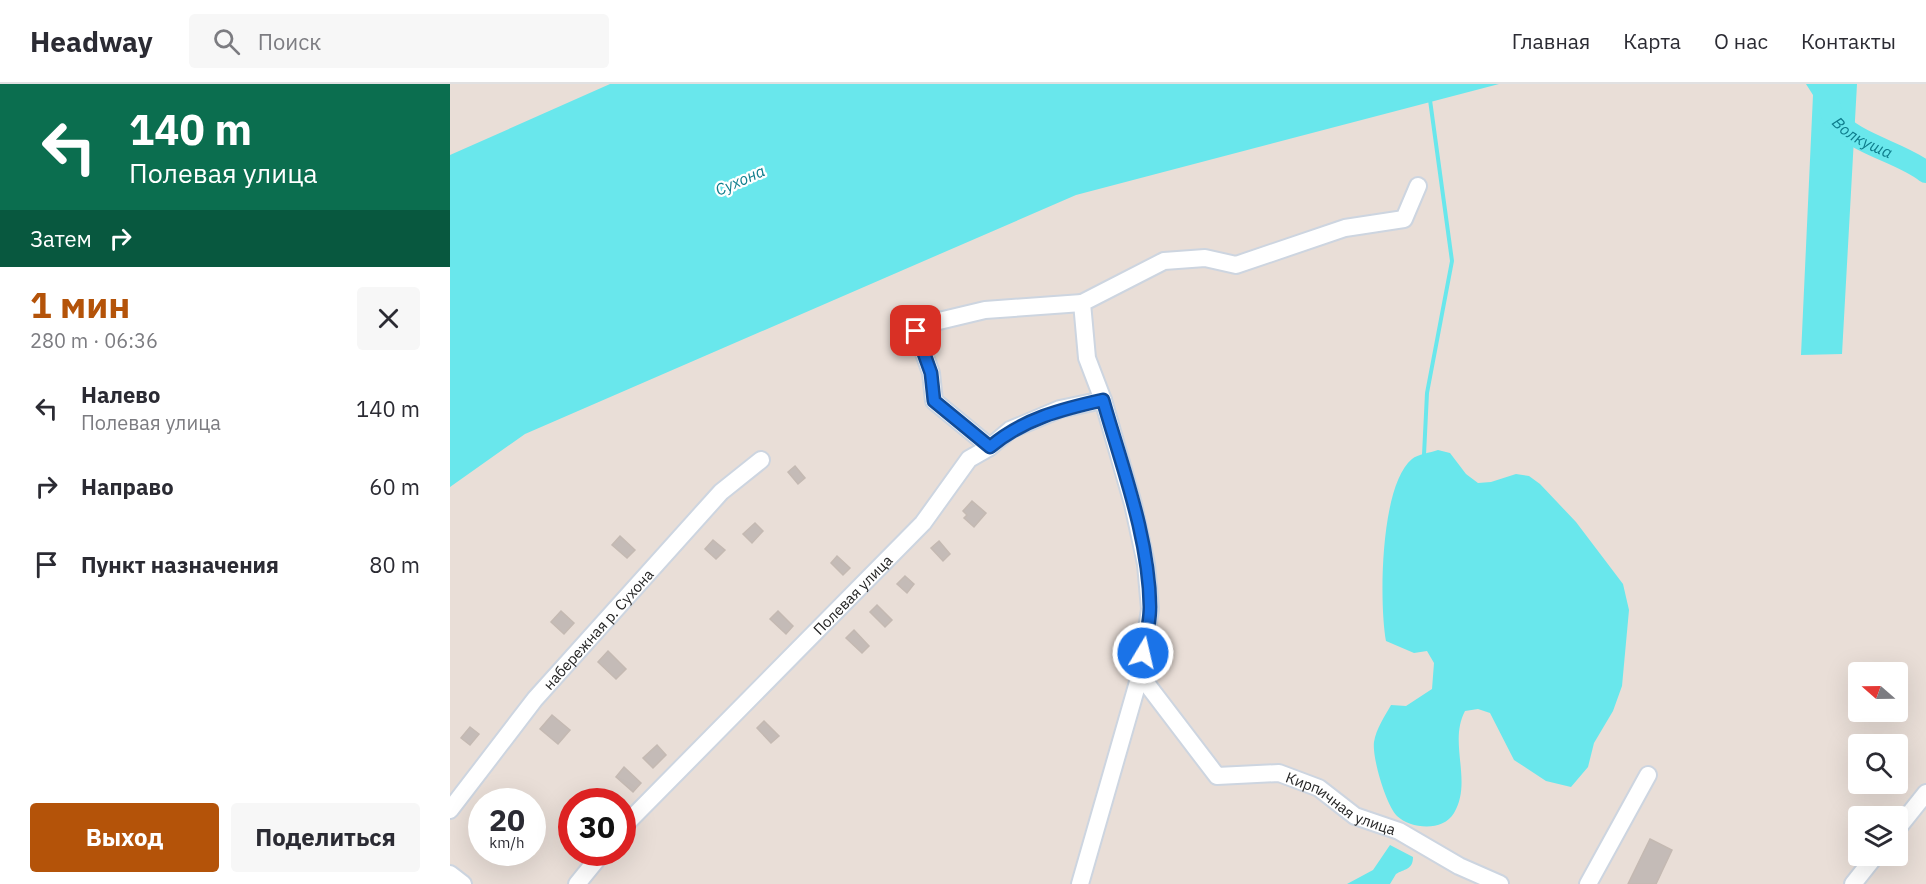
<!DOCTYPE html>
<html lang="ru">
<meta charset="utf-8">
<style>
:root{--surface:#fff;--page:#f7f7f7;--text:#2b2b33;--muted:#7c7c81;--line:#e1e1e2;--accent:#b45309}
body{margin:0;font-family:"IBM Plex Sans",sans-serif;background:var(--page);color:var(--text);height:100vh;display:flex;flex-direction:column;font-size:22px;white-space:nowrap}
*{box-sizing:border-box;margin:0}
p{font-size:20px;color:var(--muted)}
.icon{flex:none;width:33px;height:33px;fill:none;stroke:currentColor;stroke-width:2;stroke-linecap:round;stroke-linejoin:round}
.map{position:relative;flex:1;overflow:hidden}
.side{display:flex;flex-direction:column;background:var(--surface);width:450px}
.side>*{flex:none}
.banner{background:#0b6e4f;color:#fff;overflow:hidden}
.needle{width:39px;rotate:290deg}
.buttons{position:absolute;left:1398px;top:578px;display:grid;gap:12px}
.buttons a{display:grid;place-items:center;width:60px;height:60px;border-radius:6px;background:var(--surface);box-shadow:0 6px 24px #0002;font-size:30px}
.speed{position:absolute;left:18px;top:704px;display:flex;gap:12px;font-size:30px;font-weight:700;text-align:center}
.speed>*{display:grid;place-content:center;width:78px;height:78px;border-radius:50%;background:var(--surface);box-shadow:0 6px 24px #0002;line-height:1}
.speed small{font-size:15px;font-weight:400}
.speed .limit{border:9px solid #d22;background:#fff;color:#111}
.pin{position:absolute;display:grid;place-items:center;width:51px;height:51px;color:#fff;margin:-26px;border-radius:12px;box-shadow:0 3px 9px #0006}
.me{position:absolute;width:66px;margin:-33px;rotate:9deg;stroke-linejoin:round;filter:drop-shadow(0 0 4px #0008)}
.turn{display:flex;align-items:center;gap:21px;height:126px;padding:0 30px;font-size:27px}
.turn .icon{width:78px;height:78px;stroke-width:2.5}
.turn b{display:block;font-size:42px;line-height:51px}
.then{display:flex;align-items:center;height:57px;padding:0 30px;background:#0003;gap:12px;font-size:22px}
.round{display:grid;place-items:center;flex:none;width:63px;height:63px;border-radius:6px;background:var(--page)}
.overview{display:flex;align-items:center;justify-content:space-between;height:102px;padding:0 30px}
h1{font-size:36px;font-weight:700;line-height:45px;color:var(--accent)}
.action{display:flex;gap:12px;margin-top:auto;padding:12px 30px}
.action a{flex:1;height:69px;border-radius:6px;background:var(--accent);color:#fff;font-size:24px;font-weight:700;line-height:69px;text-align:center}
.action a+a{background:var(--page);color:var(--text)}
ul{padding:0;list-style:none}
li{display:flex;align-items:center;gap:18px;height:78px;padding:0 30px}
li div{flex:1}
li b{display:block;font-size:22px}
li em{font-style:normal}
header{display:flex;align-items:center;gap:36px;box-sizing:border-box;height:84px;padding:0 30px;background:var(--surface);border-bottom:2px solid var(--line)}
header strong{font-size:28px}
nav{display:flex;gap:33px;margin-inline-start:auto;font-size:21px}
.search{width:420px;height:54px;background:var(--page);display:flex;align-items:center;gap:15px;box-sizing:border-box;padding:0 21px;border-radius:6px;color:var(--muted);font-size:22px}
main{display:flex;flex:1;min-height:0}
.map>svg:first-child{display:block}
.water{fill:#69e7ec}
.lines{fill:none;stroke-linecap:round;stroke-linejoin:round}
.stream{stroke:#69e7ec;stroke-width:4}
.river{stroke:#69e7ec;stroke-width:22}
.building{fill:#c4bbb7;stroke:#c4b9b2;stroke-width:1.5}
.minor-casing{stroke:#cdd5e0;stroke-width:20}
.minor{stroke:#fff;stroke-width:16}
.route-casing{stroke:#114b97;stroke-width:15}
.route{stroke:#1a73e8;stroke-width:10}
.labels{text-anchor:middle;dominant-baseline:central;stroke-width:4.5;stroke-linejoin:round;paint-order:stroke}
.street-label{font-size:15px;fill:#262626;stroke:#fff}
.water-label{font-size:16px;font-style:italic;fill:#0e7d8c;stroke:#fff}
</style>
<header>
<strong>Headway</strong>
<div class="search"><svg class="icon" aria-label="search" viewBox="0 0 24 24"><circle cx="10" cy="10" r="6"/><path d="M15 15l6 6"/></svg>Поиск</div>
<nav><a>Главная</a><a>Карта</a><a>О нас</a><a>Контакты</a></nav>
</header>
<main>
<section class="side">
<div class="banner">
<div class="turn"><svg class="icon" aria-label="left" viewBox="0 0 24 24"><path d="M17 20v-9H6M10 6l-5 5 5 5"/></svg><div><b>140 m</b>Полевая улица</div></div>
<div class="then">Затем<svg class="icon" aria-label="right" viewBox="0 0 24 24"><path d="M7 20v-9h11M14 6l5 5-5 5"/></svg></div>
</div>
<div class="overview"><div><h1>1 мин</h1><p>280 m · 06:36</p></div><a class="round"><svg class="icon" aria-label="close" viewBox="0 0 24 24"><path d="M6 6l12 12M18 6L6 18"/></svg></a></div>
<ul>
<li><svg class="icon" aria-label="left" viewBox="0 0 24 24"><path d="M17 20v-9H6M10 6l-5 5 5 5"/></svg><div><b>Налево</b><p>Полевая улица</p></div><em>140 m</em></li>
<li><svg class="icon" aria-label="right" viewBox="0 0 24 24"><path d="M7 20v-9h11M14 6l5 5-5 5"/></svg><div><b>Направо</b></div><em>60 m</em></li>
<li><svg class="icon" aria-label="arrive" viewBox="0 0 24 24"><path d="M6 21V4h12l-3 4 3 4H6"/></svg><div><b>Пункт назначения</b></div><em>80 m</em></li>
</ul>
<div class="action"><a>Выход</a><a>Поделиться</a></div>
</section>
<div class="map">
<svg width="1476" height="800" viewBox="0 0 1476 800">
<rect width="100%" height="100%" fill="#e9ded7"/>
<g class="water">
<polygon points="160,0 1049,0 626,111 75,350 0,403 0,71"/>
<polygon points="1356,0 1407,0 1392,270 1351,271 1363,11"/>
<path d="M988 366 1000 369 1016 390 1028 399 1041 398 1066 390 1079 392 1090 400 1126 438 1173 500 1179 526 1172 602 1163 627 1144 659 1138 683 1121 703 1096 697 1064 676 1040 629 1028 625 1015 627C998 659 1023 697 1004 729 993 748 961 745 947 732 936 721 922 674 924 658 926 645 935 632 941 621L956 622 982 605 984 579 977 567 964 569 936 557C929 519 930 401 962 375 968 370 980 369 988 366Z"/>
<path d="M940 761 963 773C963 786 954 785 946 790L940 800H897L923 786Z"/>
</g>
<g class="lines">
<polyline class="stream" points="974,371 977,309 1002,177 980,16"/>
<path class="river" id="s1" d="M1377 0C1378 9 1378 25 1383 32 1402 60 1449 67 1476 88"/>
</g>
<g class="building">
<polygon points="345,382 355,394 348,400 338,388"/>
<polygon points="522,417 536,429 524,443 514,434 517,431 513,427"/>
<polygon points="305,439 313,447 302,459 293,450"/>
<polygon points="170,452 185,466 177,474 162,461"/>
<polygon points="263,456 275,466 266,475 255,465"/>
<polygon points="489,457 500,470 493,477 481,464"/>
<polygon points="387,472 400,484 393,491 381,479"/>
<polygon points="455,492 464,500 457,509 447,500"/>
<polygon points="427,521 442,536 435,543 420,528"/>
<polygon points="111,527 124,539 114,550 101,538"/>
<polygon points="328,527 343,542 336,550 320,535"/>
<polygon points="404,546 419,562 412,569 396,554"/>
<polygon points="158,567 176,585 166,595 148,578"/>
<polygon points="102,631 120,646 108,660 90,645"/>
<polygon points="314,637 329,652 321,659 307,644"/>
<polygon points="20,643 29,650 20,661 11,654"/>
<polygon points="207,661 216,671 203,684 193,674"/>
<polygon points="174,683 191,699 183,708 166,693"/>
<polygon points="1200,755 1222,766 1206,800 1178,800"/>
</g>
<g class="lines">
<g class="minor-casing">
<g id="minor">
<path id="s2" d="M968 102 954 135 895 144 786 181 755 174 714 177 632 219 637 274 653 316 683 420 696 480 700 525 690 591 767 692 829 689 869 704 905 732 949 747 1009 782 1050 800"/>
<polyline points="466,247 481,289 484,317 540,363"/>
<polyline points="452,251 489,237 535,226 632,219"/>
<path id="s3" d="M0 726 85 615 271 408 311 376"/>
<path id="s4" d="M172 744 473 439 519 375 540 363 560 346 610 325 653 316"/>
<polyline points="1448,744 1476,709"/>
<polyline points="0,790 13,800"/>
<polyline points="127,800 153,768"/>
<polyline points="630,800 690,591"/>
<polyline points="1138,800 1198,691"/>
<polyline points="1403,800 1426,771"/>
</g>
</g>
<use href="#minor" class="minor"/>
</g>
<g class="lines">
<g class="route-casing">
<path id="route" d="M466 247 481 289 484 317 540 363C573 335 612 325 653 316 672 383 699 453 700 523 700 538 696 554 693 569"/>
</g>
<use href="#route" class="route"/>
</g>
<g class="labels">
<g class="street-label">
<text stroke="none"><textPath href="#s4" startOffset="328">Полевая улица</textPath></text>
<text stroke="none"><textPath href="#s3" startOffset="234">набережная р. Сухона</textPath></text>
<text stroke="none"><textPath href="#s2" startOffset="1016">Кирпичная улица</textPath></text>
</g>
<g class="water-label">
<text stroke="none"><textPath href="#s1" startOffset="70">Волкуша</textPath></text>
<text transform="translate(290 96) rotate(-24)">Сухона</text>
</g>
</g>
</svg>
<div class="buttons">
<a><svg class="needle" viewBox="-14 -14 28 28"><path d="M0-13l5 13h-10z" fill="#e53935"/><path d="M0 13l5-13h-10z" fill="#7c7c81"/></svg></a>
<a><svg class="icon" aria-label="search" viewBox="0 0 24 24"><circle cx="10" cy="10" r="6"/><path d="M15 15l6 6"/></svg></a>
<a><svg class="icon" aria-label="layers" viewBox="0 0 24 24"><path d="M12 4l9 5-9 5-9-5zM3 14l9 5 9-5"/></svg></a>
</div>
<div class="speed"><div>20<small>km/h</small></div><div class="limit">30</div></div>
<div class="pin" style="left:466px;top:247px;background:#d93025"><svg class="icon" aria-label="arrive" viewBox="0 0 24 24"><path d="M6 21V4h12l-3 4 3 4H6"/></svg></div>
<svg class="me" style="left:693px;top:569px" viewBox="-20 -20 40 40"><circle r="17" fill="#1a73e8" stroke="#fff" stroke-width="3"/><path d="M0-11L8 9 0 5-8 9z" fill="#fff"/></svg>
</div>
</main>
